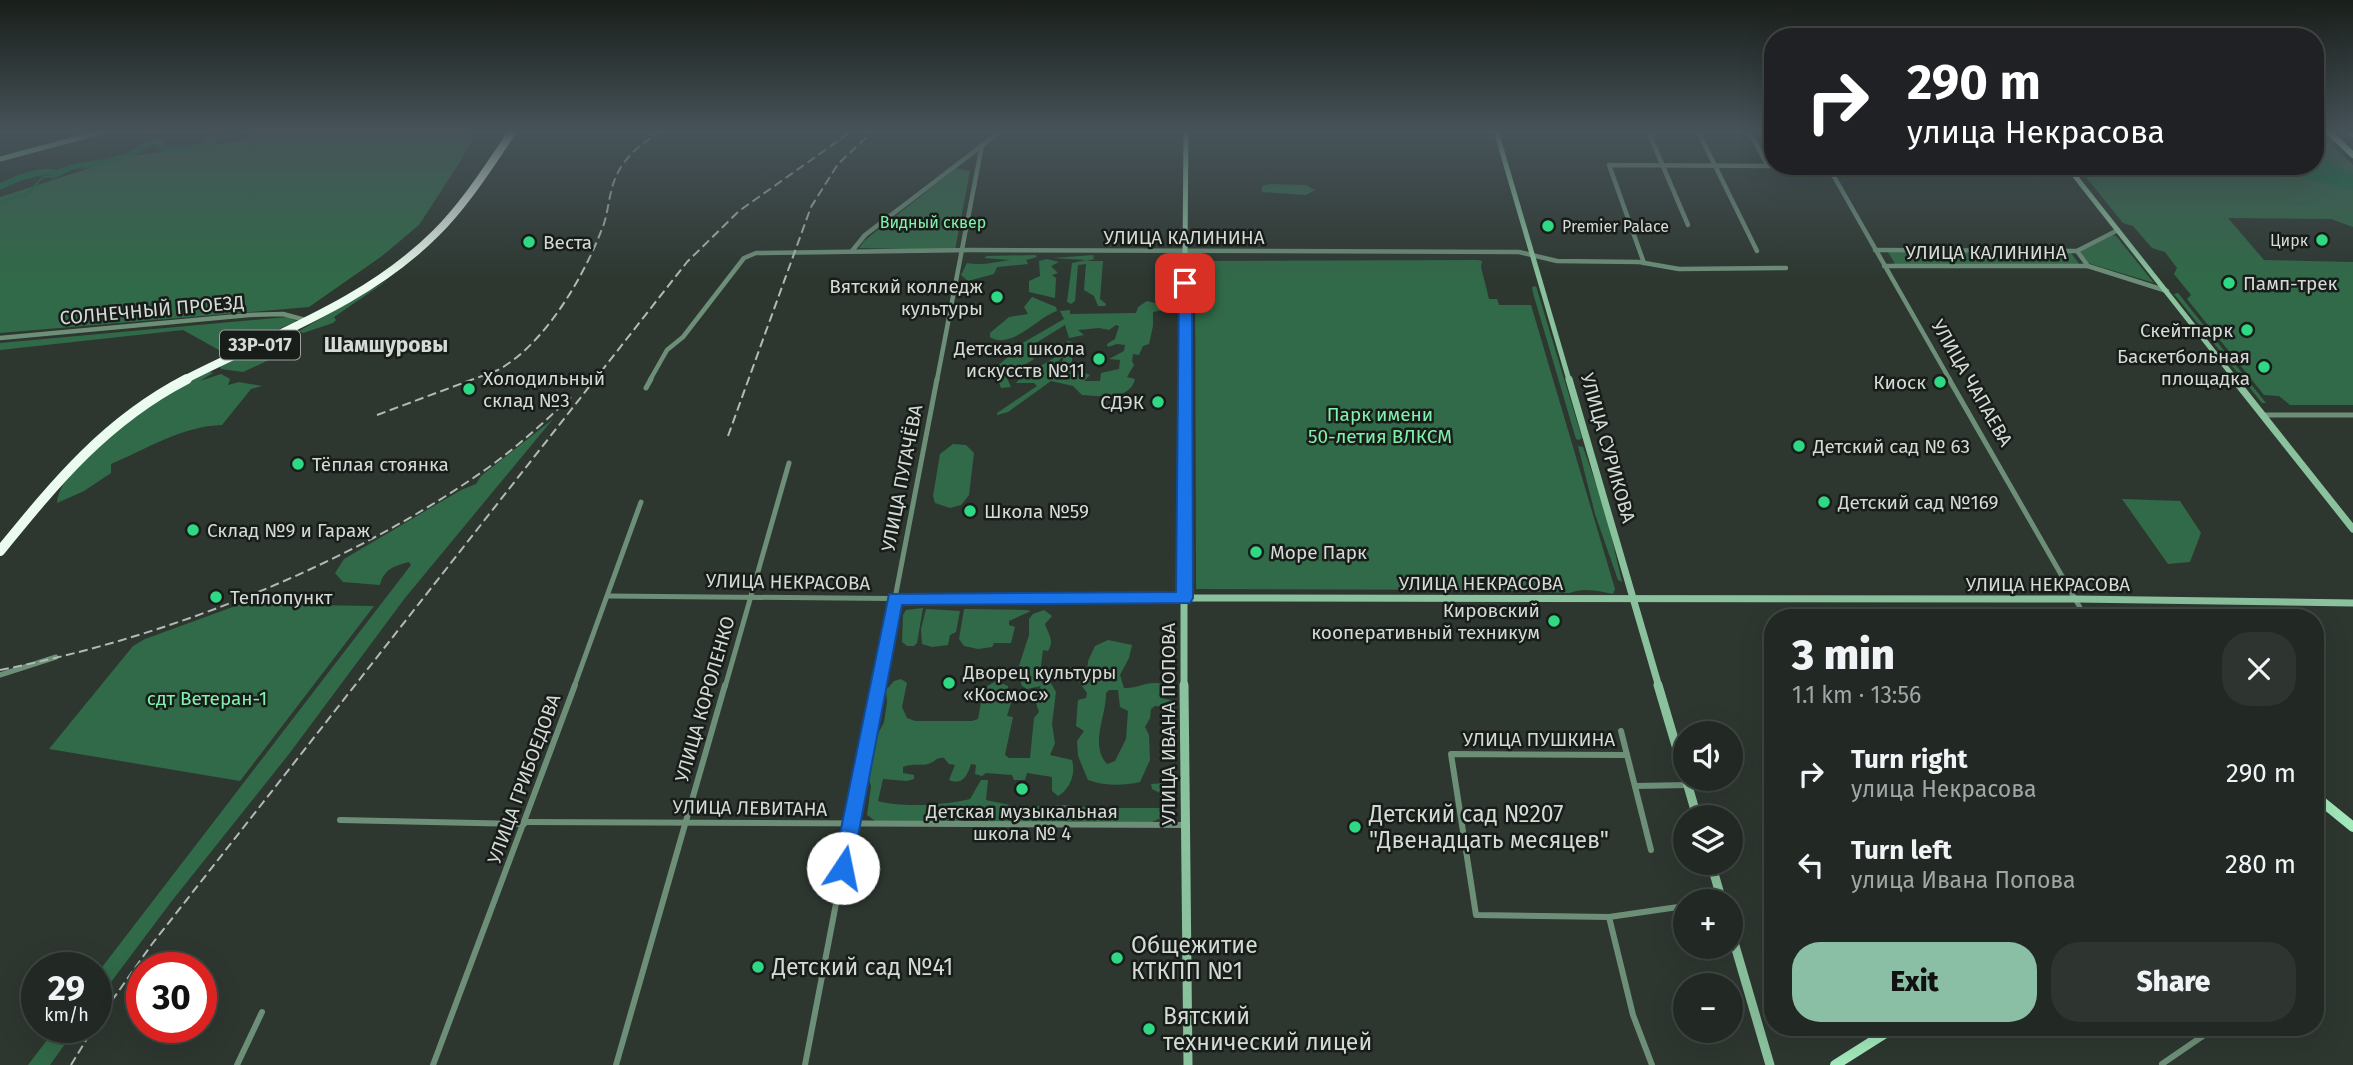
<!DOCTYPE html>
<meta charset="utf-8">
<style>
:root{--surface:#222924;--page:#2e3531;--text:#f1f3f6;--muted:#a2a6a6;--line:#3f4541;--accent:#8abfa5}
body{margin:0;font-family:"Fira Sans",sans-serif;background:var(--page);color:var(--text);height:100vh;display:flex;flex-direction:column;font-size:26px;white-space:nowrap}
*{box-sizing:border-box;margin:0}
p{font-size:23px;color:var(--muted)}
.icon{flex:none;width:38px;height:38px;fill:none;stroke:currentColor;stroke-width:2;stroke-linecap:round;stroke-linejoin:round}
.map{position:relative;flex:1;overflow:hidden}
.details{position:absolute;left:1764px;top:609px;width:560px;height:427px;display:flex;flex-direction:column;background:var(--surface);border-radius:28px;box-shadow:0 7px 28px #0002,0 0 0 2px var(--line)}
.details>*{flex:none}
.guide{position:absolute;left:1764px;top:28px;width:560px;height:147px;border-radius:28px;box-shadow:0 7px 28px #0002,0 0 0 2px var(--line);background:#202124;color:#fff;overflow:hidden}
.tools{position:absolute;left:1673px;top:721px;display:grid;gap:14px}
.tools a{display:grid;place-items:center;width:70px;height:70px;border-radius:50%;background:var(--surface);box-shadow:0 7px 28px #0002,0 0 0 2px var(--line);font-size:35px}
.speed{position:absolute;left:21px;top:952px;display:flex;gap:14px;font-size:35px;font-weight:700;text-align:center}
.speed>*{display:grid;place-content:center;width:91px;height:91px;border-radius:50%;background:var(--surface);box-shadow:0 7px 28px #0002,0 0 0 2px var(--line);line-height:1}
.speed small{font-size:18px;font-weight:400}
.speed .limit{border:10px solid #d22;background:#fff;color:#111}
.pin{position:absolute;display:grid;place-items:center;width:60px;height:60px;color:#fff;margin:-30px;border-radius:14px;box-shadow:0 4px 10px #0006}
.me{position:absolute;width:77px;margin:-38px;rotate:11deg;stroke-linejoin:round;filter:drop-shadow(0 0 5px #0008)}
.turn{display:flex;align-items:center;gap:24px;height:147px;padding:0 28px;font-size:32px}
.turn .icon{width:91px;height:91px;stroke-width:2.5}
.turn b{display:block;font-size:49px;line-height:60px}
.round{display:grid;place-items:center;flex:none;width:74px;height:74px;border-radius:28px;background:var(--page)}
.headline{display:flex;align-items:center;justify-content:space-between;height:119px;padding:0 28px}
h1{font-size:42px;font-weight:800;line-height:52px}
.action{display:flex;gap:14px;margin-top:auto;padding:14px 28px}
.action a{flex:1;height:80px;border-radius:28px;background:var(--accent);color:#111;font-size:28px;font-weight:800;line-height:80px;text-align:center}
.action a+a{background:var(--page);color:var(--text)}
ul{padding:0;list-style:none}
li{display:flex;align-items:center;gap:21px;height:91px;padding:0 28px}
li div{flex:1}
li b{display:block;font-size:26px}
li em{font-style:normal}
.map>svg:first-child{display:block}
.green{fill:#316a48;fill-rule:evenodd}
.water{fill:#117141}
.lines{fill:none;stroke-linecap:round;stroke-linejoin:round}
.stream{stroke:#117141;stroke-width:2}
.river{fill:#117141;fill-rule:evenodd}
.street-far2{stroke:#6d8f78;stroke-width:4.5}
.street-far1{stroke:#6d8f78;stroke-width:5}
.street{stroke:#6d8f78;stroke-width:6}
.secondary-far2{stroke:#8bc29e;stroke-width:5}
.secondary-far1{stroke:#8bc29e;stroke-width:7}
.secondary{stroke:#8bc29e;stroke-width:9}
.primary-far1{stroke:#a2e9bb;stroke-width:6}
.primary{stroke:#a2e9bb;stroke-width:10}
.highway-far1{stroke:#ebfbef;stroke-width:8}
.highway{stroke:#ebfbef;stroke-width:10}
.rail{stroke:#b3bab6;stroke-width:2;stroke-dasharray:9 4.5;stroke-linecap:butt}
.route{fill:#1a73e8;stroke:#114b97;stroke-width:2}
.poi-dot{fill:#2fd883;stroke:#191d1a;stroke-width:2.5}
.labels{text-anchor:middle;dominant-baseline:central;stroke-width:5;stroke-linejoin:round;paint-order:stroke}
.far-park-label{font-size:16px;fill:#81f2ac;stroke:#191d1a}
.far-poi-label{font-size:16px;fill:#d4dad6;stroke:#191d1a;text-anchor:start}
.shield{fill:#191d1a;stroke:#9ca19e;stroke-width:2}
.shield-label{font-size:18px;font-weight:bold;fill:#d4dad6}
.street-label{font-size:19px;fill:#d4dad6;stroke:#191d1a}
.poi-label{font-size:19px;fill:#d4dad6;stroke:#191d1a;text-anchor:start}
.park-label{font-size:19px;fill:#81f2ac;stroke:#191d1a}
.neighbourhood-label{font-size:21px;font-weight:bold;fill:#d4dad6;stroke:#191d1a}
.near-poi-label{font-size:23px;fill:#d4dad6;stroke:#191d1a;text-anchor:start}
</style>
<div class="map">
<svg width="2353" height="1065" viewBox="0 0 2353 1065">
<rect width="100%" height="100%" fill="#2d3730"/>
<g class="green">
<polygon points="248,131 476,131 462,159 419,225 382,256 309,307 0,333 0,197 124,157 247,140"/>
<polygon points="2315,143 2331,144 2353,165 2353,227 2331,219 2228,218 2264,260 2353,262 2353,405 2290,405 2279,396 2264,395 2187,299 2191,295 2174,274 2177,268 2165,252 2152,248 2133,226 2123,223 2077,166 2315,166"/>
<polygon points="956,168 970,171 955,250 859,248 864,241"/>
<polygon points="1269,184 1306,185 1315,190 1306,195 1262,192 1262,186"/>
<polygon points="2113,235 2116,236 2154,283 2088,263 2080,252"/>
<polygon points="1888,252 2071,253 2080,265 1895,264"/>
<path d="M1035 255 1037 257 1026 260 1028 264 997 267 994 274 968 281 961 275 967 263C981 266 996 262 1010 260L984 258 987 256Z"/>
<polygon points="1093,255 1094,259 1086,261 1103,261 1100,299 1106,304 1105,306 1098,306 1094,296 1084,290 1086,264 1078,265 1075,301 1071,304 1067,302 1072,263 1086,260 1053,258"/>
<polygon points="1047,259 1059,262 1051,266 1058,273 1052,275 1056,278 1055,298 1029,292 1029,281 1040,276 1039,261"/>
<path d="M1478 260 1482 261 1481 267 1489 299H1497L1499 305H1531L1615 589 1613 594C1600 591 1582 587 1570 593L1484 590 1196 589 1195 261Z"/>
<polygon points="388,280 334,317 336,320 333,323 303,333 299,331"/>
<polygon points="1536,286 1582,438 1579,440 1576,439 1533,293 1532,287"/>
<polygon points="2178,293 2266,403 2262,403 2174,294"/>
<path d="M1032 297 1056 307 1057 311C1039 316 1011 351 990 337V333L1009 317 1028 314 1024 307Z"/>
<path d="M1147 301 1175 308 1153 312V326L1149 344 1143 346 1139 355 1133 354 1132 361 1134 365 1127 377 1135 379C1130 401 1099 396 1082 395L1073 386 1051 381 1008 412 997 415V413L1037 386 1034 383H1016L1020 378 1059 355 1062 357 1050 371 1055 378 1059 377 1067 341 1073 342 1071 378 1083 372 1090 375 1084 381H1100L1101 373 1119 369 1120 360 1109 359 1124 351 1125 345 1117 344 1108 347 1107 344 1115 339 1119 326 1116 325 1109 330 1099 328 1078 330 1084 335 1069 338 1065 325 1031 346 1030 352 1034 359 1006 376 1011 387 1001 388 994 369 1008 357 1012 349 1064 319 1060 311 1070 310V314L1136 313 1138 307Z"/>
<polygon points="287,317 297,321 235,348 219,350 183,330 0,350 0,343"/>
<polygon points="278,341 269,360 243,372 221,369 220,366"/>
<path d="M209 371 213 373 200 381 221 374 230 379 228 385 239 382 262 386 251 389 222 425C182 426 147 449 111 464V473L84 491 57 503C61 458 171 392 209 371Z"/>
<path d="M553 419 405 598 289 754 171 902 96 1002V975L411 565 409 562C394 566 384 569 380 585L343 582 335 573 344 559 461 490 476 484 481 476Z"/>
<polygon points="953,444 966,445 974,453 969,495 961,505 950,508 935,503 933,496 940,454"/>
<polygon points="1578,446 1583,447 1605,510 1622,582 1618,580 1595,514"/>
<polygon points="2122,499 2180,501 2201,533 2190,562 2168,564"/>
<polygon points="241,604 374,606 240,781 49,749 133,646 145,639"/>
<polygon points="923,608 917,643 914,646 907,646 902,642 903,615 906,610"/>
<polygon points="926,609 960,611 956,632 950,635 948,645 932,647 922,644 921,629"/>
<polygon points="964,609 1026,610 1031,611 1009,621 1009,625 1015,627 1011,643 994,643 992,647 978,649 964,646 959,639"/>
<path d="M1044 610 1052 616 1045 624C1048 634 1055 640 1048 651L1043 650 1041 666 1056 692 1052 724 1055 743 1050 755 1072 760C1076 774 1070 789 1058 796L1052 791V777L1027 773 1025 780H1014L1012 775 986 773 982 776 975 774 976 765 971 764C968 775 962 786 949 780L955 765 949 764 944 758C935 757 936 762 928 764 919 766 912 763 903 767V773L914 775V779L907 781 883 779 878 801C900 808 948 805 970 799L981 780H988L986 800 1019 807 1068 805 1093 808H1161L1160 793 1152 789 1151 784 1165 783 1171 789 1172 809 1169 815 1149 823 1068 821 1062 825 993 823 971 813 963 818 962 823 956 824 954 819H950L946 822H877L867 815 871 786 867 774 872 765 878 734 884 722 887 702 886 690 894 681 901 679 907 683 902 707 907 718 915 721H972L978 719 981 702 985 698 978 696 977 692 996 681 1008 686V692L1013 696 1007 716 1013 717 1005 755 1009 758H1030L1034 718 1039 712 1034 697 1041 686 1027 689 1022 686 1017 672 1029 635V619L1033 614Z"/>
<path d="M1108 640 1132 645 1129 658 1120 675 1124 688C1139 689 1149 679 1165 685L1167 690 1159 695 1161 698 1175 701 1174 719 1171 721 1166 707 1155 706 1151 709 1150 718 1145 727 1149 735 1150 760 1140 782C1122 786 1106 786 1088 780L1078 756 1077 741 1084 731 1076 726 1078 700 1086 698 1087 693 1079 682 1087 674 1088 661 1095 646ZM1109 690H1118L1120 707 1128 711 1126 739 1115 761 1107 764C1089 745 1107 714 1106 693Z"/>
<polygon points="57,1027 77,1027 50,1065 28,1065"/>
</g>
<polygon class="water" points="2315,156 2353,173 2353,190 2246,166 2315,166"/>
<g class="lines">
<polyline class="stream" points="0,202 26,195 43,177 53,176"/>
<path class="river" d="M240 131 233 136 216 137 213 147 203 150 164 153 161 152 154 144 134 156 91 168 74 169 53 179 50 178 49 174 22 180 0 190V183C15 176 40 165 57 170 79 159 105 162 128 152 142 146 148 137 164 139L166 147 202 144 206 143 209 133Z"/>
<g class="street-far2">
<polyline points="1648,131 1688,225"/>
<polyline points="1698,131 1757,251"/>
<polyline points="1749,131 1768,166"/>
<polyline points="1808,166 1828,167"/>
<polyline points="1828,166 1950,380"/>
<polyline points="1875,250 2077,251 2118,230"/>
<polyline points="852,251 865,235 1001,131"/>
<polyline points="2077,251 2088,266"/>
<polyline points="1644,263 1609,165 1773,166"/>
<polyline points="1884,266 2088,266 2167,291"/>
<polyline points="0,338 249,315 283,314 305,320"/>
<polyline points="650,380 667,350 683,337 744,258 756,253 971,250 1519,252 1557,261 1639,262 1679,269 1786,268"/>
<polyline points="937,380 982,145"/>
</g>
<g class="street-far1">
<polyline points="1949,379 2086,618"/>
<polyline points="646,388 651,379"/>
<polyline points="2264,415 2353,415"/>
<polyline points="609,596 1056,600 1184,598"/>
<polyline points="0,675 56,657"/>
<polyline points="574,687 641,502"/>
<polyline points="725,687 789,463"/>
<polyline points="878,687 937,379"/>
</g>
<g class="street">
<polyline points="1621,731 1651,850"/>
<polyline points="1627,755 1451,754 1476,915 1609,917 1685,906"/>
<polyline points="1635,786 1688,785"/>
<polyline points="340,820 524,824"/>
<polyline points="525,822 1185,825"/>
<polyline points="1609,917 1633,1015 1652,1065"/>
<polyline points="2162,1064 2216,1027"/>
<polyline points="237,1065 262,1012"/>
<polyline points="433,1065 575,685"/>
<polyline points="616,1065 725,685"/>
<polyline points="805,1065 878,685"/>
</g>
<g class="secondary-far2">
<polyline points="1496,131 1569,380"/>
<polyline points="0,159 105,131"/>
<polyline points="2067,166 2236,380"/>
<polyline points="1184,380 1186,131"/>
</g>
<g class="secondary-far1">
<polyline points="1569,379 1659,687"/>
<polyline points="2234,379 2353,529"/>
<polyline points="1184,598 2076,599 2353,603"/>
<polyline points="1184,687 1184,379"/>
</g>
<g class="secondary">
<polyline points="1184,685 1188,1065"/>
<polyline points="1658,685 1685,776"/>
<polyline points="1686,779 1697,817"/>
<polyline points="1711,863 1722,901"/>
<polyline points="1731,932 1770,1065"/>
</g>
<g class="primary-far1">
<polyline points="2328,131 2353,155"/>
<polyline points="2349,131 2353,134"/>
</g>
<g class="primary">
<polyline points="2315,796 2353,827"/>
<polyline points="1835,1065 1895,1027"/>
</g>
<path class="highway-far1" d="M184 380C271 335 365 304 436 233 466 203 489 166 513 131"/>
<path class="highway" d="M0 551C57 481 106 421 187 379"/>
<g class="rail">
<path d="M377 415 498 370C545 344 583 278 602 229 607 217 608 204 611 192 617 163 637 146 661 131"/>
<polyline points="728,436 811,207 838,164 873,131"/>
<path d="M0 670C164 638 344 568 482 472 514 450 543 423 571 397"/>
<polyline points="96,1023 152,944 687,262 739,211 852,131"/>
<polyline points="71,1065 94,1027"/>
</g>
</g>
<linearGradient id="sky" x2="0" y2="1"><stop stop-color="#191e1a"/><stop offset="0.47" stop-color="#465359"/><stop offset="1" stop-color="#465359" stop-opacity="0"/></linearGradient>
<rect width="2353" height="280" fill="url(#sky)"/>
<polygon class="route" points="1185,279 1192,283 1193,598 1190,603 902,605 852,868 850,875 843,877 836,875 833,868 889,594 1176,592 1179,283"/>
<g class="poi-dot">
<circle cx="1548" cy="226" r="7"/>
<circle cx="2322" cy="240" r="7"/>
<circle cx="529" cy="242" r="7"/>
<circle cx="2229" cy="283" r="7"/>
<circle cx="997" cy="297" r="7"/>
<circle cx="2247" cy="330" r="7"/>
<circle cx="1099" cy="359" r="7"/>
<circle cx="2264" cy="367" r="7"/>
<circle cx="1940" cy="382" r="7"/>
<circle cx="469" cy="389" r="7"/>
<circle cx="1158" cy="402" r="7"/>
<circle cx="1799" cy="446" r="7"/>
<circle cx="298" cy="464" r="7"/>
<circle cx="1824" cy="502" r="7"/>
<circle cx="970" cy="511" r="7"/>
<circle cx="193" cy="530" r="7"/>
<circle cx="1256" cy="552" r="7"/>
<circle cx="216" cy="597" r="7"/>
<circle cx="1554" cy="621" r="7"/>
<circle cx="949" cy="683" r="7"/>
<circle cx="1022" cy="789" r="7"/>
<circle cx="1355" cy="827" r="7"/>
<circle cx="1117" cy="958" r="7"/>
<circle cx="758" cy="967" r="7"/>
<circle cx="1149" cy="1029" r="7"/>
</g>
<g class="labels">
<g class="far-park-label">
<text x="933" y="222">Видный сквер</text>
</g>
<g class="far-poi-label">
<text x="1562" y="226">Premier Palace</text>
<text x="2308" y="240" text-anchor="end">Цирк</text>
</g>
<rect class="shield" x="220" y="330.5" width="80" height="29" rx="5"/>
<g class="shield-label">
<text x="260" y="345">33Р-017</text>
</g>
<g class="street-label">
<text x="1184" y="237">УЛИЦА КАЛИНИНА</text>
<text x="1986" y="252">УЛИЦА КАЛИНИНА</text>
<text transform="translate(152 310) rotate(-5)">СОЛНЕЧНЫЙ ПРОЕЗД</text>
<text transform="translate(1972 383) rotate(60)">УЛИЦА ЧАПАЕВА</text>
<text transform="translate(1608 448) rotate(74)">УЛИЦА СУРИКОВА</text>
<text transform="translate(902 478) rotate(-79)">УЛИЦА ПУГАЧЁВА</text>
<text transform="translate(788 582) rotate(1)">УЛИЦА НЕКРАСОВА</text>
<text x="1481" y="583">УЛИЦА НЕКРАСОВА</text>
<text x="2048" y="584">УЛИЦА НЕКРАСОВА</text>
<text transform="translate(705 699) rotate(-74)">УЛИЦА КОРОЛЕНКО</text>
<text transform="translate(1168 724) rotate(-90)">УЛИЦА ИВАНА ПОПОВА</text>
<text x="1539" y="739">УЛИЦА ПУШКИНА</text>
<text transform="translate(524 779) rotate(-70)">УЛИЦА ГРИБОЕДОВА</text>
<text transform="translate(750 808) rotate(1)">УЛИЦА ЛЕВИТАНА</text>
</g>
<g class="poi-label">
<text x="543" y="242">Веста</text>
<text x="2243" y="283">Памп-трек</text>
<text x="983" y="286" text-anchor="end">Вятский колледж<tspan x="983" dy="22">культуры</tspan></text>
<text x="2233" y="330" text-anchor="end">Скейтпарк</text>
<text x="1085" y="348" text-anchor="end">Детская школа<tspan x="1085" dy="22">искусств №11</tspan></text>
<text x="2250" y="356" text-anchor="end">Баскетбольная<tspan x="2250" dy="22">площадка</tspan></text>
<text x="483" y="378">Холодильный<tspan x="483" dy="22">склад №3</tspan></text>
<text x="1926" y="382" text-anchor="end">Киоск</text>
<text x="1144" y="402" text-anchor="end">СДЭК</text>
<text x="1813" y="446">Детский сад № 63</text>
<text x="312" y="464">Тёплая стоянка</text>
<text x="1838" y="502">Детский сад №169</text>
<text x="984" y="511">Школа №59</text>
<text x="207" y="530">Склад №9 и Гараж</text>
<text x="1270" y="552">Море Парк</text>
<text x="230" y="597">Теплопункт</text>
<text x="1540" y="610" text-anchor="end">Кировский<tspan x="1540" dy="22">кооперативный техникум</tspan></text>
<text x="963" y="672">Дворец культуры<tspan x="963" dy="22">«Космос»</tspan></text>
<text x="1022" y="811" text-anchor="middle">Детская музыкальная<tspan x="1022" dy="22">школа № 4</tspan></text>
</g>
<g class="park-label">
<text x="1380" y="414">Парк имени<tspan x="1380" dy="22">50-летия ВЛКСМ</tspan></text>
<text x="207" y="698">сдт Ветеран-1</text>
</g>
<g class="neighbourhood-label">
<text x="386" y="345">Шамшуровы</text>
</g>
<g class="near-poi-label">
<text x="1369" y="814">Детский сад №207<tspan x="1369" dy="26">"Двенадцать месяцев"</tspan></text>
<text x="1131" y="945">Общежитие<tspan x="1131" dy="26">КТКПП №1</tspan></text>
<text x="772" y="967">Детский сад №41</text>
<text x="1163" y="1016">Вятский<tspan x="1163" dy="26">технический лицей</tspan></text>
</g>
</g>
</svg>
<div class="tools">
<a><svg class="icon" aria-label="sound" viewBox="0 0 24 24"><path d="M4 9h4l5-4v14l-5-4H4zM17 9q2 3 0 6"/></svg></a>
<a><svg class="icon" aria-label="layers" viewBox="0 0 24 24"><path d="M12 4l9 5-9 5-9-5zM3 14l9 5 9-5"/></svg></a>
<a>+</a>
<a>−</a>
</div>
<div class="speed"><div>29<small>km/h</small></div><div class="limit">30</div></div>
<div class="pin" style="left:1185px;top:283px;background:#d93025"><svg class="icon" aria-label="arrive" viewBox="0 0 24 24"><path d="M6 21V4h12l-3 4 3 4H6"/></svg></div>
<svg class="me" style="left:843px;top:868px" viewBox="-20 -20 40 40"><circle r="19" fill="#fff"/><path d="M0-13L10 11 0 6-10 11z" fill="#1a73e8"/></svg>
<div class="guide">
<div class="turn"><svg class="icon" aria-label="right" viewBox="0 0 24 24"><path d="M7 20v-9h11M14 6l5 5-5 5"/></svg><div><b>290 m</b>улица Некрасова</div></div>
</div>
<section class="details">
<div class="headline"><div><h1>3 min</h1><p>1.1 km · 13:56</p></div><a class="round"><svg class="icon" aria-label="close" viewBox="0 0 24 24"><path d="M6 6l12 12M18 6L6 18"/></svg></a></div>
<ul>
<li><svg class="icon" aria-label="right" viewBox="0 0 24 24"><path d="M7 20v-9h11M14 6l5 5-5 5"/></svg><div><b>Turn right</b><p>улица Некрасова</p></div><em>290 m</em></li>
<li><svg class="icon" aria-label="left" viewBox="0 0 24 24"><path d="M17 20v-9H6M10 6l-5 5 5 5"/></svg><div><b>Turn left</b><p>улица Ивана Попова</p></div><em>280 m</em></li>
</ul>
<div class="action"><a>Exit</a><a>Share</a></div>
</section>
</div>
